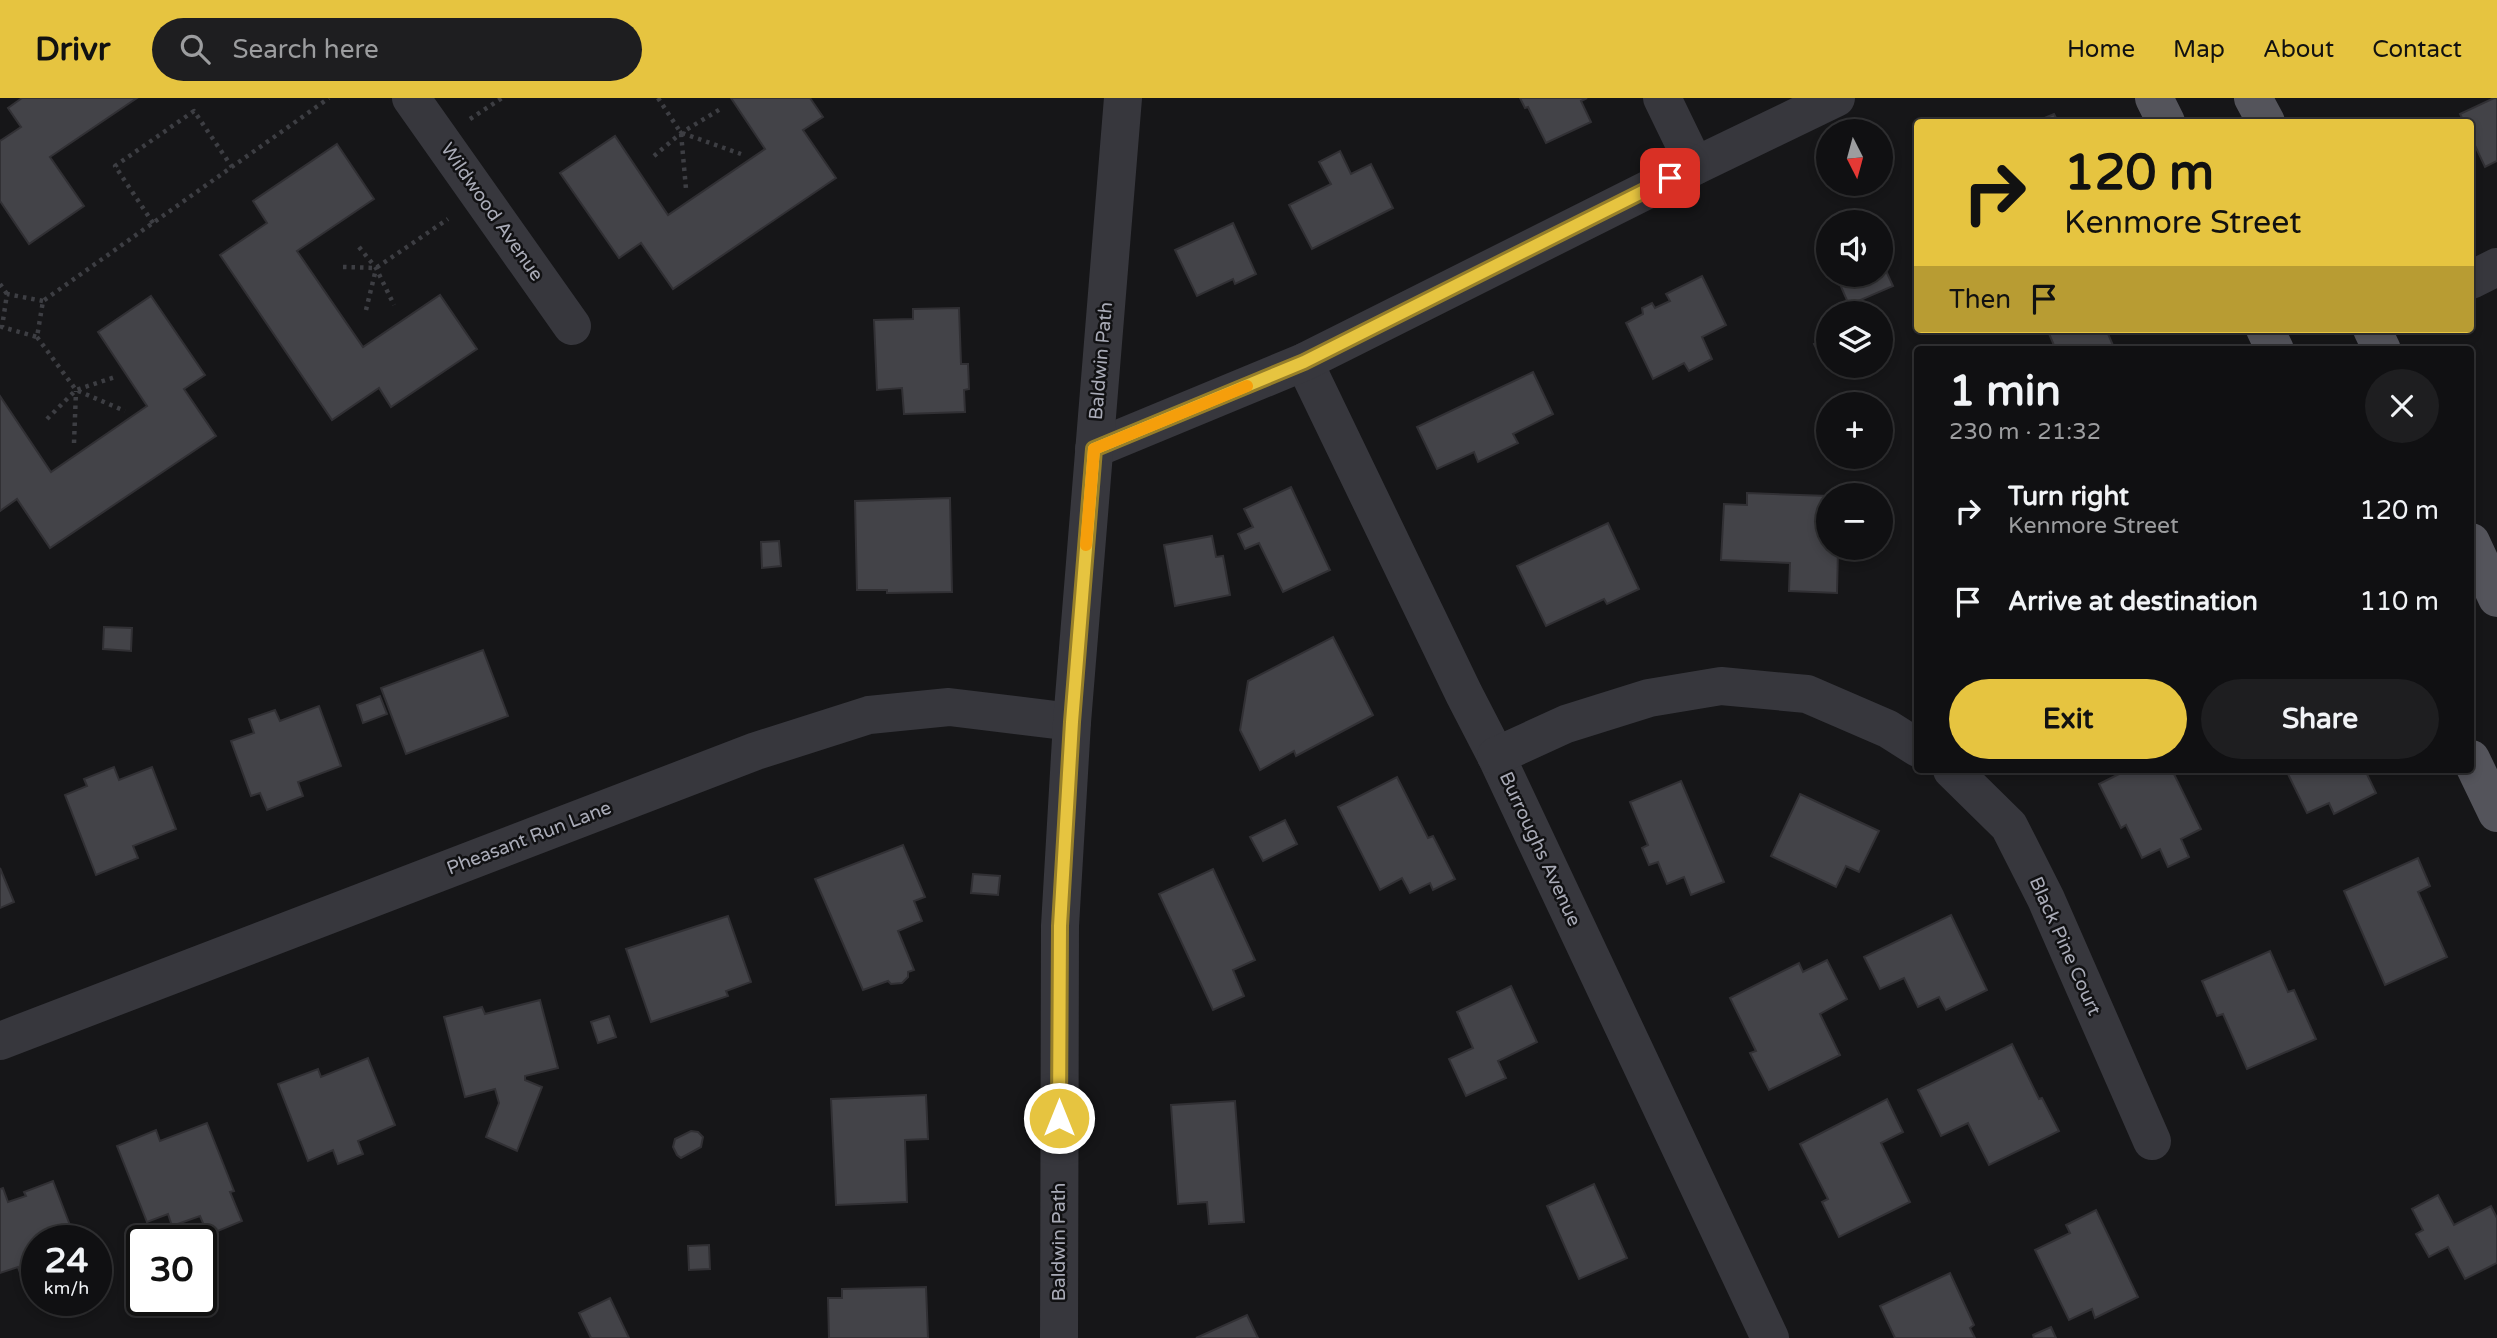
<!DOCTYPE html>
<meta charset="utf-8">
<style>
:root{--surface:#101012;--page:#1e1e20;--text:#f1f3f6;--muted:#9c9d9f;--line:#303032;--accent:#e6c440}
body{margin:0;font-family:"Varela Round",sans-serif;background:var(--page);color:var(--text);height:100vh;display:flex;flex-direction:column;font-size:26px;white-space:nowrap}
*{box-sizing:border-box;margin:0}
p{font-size:23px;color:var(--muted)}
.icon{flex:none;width:38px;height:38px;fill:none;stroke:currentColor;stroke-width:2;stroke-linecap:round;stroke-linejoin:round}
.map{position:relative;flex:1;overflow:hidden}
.panel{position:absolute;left:1914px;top:248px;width:560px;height:427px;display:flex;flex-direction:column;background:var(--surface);border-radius:7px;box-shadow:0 4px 10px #0003,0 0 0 2px var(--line)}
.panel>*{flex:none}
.banner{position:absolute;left:1914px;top:21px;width:560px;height:214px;border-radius:7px;box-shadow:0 4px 10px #0003,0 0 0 2px var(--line);background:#e6c440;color:#111;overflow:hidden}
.needle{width:46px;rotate:174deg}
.fabs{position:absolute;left:1816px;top:21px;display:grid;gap:14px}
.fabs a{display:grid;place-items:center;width:77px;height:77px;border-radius:50%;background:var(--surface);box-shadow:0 4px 10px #0003,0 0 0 2px var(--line);font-size:35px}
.speed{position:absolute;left:21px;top:1127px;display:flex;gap:14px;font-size:35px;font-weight:700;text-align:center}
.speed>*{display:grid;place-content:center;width:91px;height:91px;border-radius:50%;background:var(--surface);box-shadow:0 4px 10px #0003,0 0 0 2px var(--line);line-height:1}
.speed small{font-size:18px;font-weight:400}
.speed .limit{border:4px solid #111;border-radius:10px;background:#fff;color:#111}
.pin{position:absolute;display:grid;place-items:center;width:60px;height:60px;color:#fff;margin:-30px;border-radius:14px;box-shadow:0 4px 10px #0006}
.me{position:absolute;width:77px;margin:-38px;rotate:0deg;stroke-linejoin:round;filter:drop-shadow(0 0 5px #0008)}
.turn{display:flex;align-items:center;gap:24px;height:147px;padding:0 35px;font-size:32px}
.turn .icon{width:91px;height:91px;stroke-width:2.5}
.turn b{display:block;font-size:49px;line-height:60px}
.then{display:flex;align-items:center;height:66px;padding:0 35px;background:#0003;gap:14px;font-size:26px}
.round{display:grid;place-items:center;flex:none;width:74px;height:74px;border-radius:37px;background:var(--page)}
.overview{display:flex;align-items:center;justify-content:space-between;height:119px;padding:0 35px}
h1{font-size:42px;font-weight:700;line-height:52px}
.cta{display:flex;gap:14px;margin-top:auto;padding:14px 35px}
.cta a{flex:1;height:80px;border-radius:42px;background:var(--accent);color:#111;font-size:28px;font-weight:700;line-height:80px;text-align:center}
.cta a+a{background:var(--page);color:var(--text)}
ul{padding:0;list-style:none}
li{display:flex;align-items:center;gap:21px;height:91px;padding:0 35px}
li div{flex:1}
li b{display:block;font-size:26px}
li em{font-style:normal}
header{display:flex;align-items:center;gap:42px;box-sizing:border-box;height:98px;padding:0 35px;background:var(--accent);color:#111}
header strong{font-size:33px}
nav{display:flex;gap:38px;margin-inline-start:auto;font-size:24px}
.search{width:490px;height:63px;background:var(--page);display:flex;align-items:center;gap:18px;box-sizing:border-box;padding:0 24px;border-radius:38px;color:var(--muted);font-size:26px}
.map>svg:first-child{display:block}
.building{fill:#434348;stroke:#313034;stroke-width:2}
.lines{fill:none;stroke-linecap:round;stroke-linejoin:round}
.path{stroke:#3d3e43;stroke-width:4.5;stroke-dasharray:3.5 5;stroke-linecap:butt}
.minor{stroke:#37373d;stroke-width:38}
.major{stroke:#54545b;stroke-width:38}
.route-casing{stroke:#967f2a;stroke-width:18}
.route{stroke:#e6c440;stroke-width:12}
.slow{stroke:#f59e0b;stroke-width:12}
.labels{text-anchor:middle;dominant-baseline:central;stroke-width:5;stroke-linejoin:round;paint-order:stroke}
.street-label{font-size:19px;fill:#a9abb7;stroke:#111113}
</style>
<header>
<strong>Drivr</strong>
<div class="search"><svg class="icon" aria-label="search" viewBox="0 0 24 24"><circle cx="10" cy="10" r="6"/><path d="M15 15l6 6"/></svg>Search here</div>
<nav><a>Home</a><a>Map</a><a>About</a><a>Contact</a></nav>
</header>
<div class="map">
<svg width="2497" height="1240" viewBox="0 0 2497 1240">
<rect width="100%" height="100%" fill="#161618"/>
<g class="building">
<polygon points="22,0 137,0 50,59 84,108 29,146 0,103 0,43 21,29 8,10"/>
<polygon points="731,0 810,0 823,19 803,32 836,80 673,191 641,145 619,160 560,75 615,38 668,117 765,51"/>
<polygon points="1520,0 1587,0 1581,3 1591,24 1546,45 1528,9 1525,10"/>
<polygon points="2494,0 2497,0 2497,63 2485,69 2471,39 2471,24 2464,24 2460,16"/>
<polygon points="2054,16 2058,24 2035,24"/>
<polygon points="337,46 374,101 297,153 363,249 440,197 477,251 391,309 379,290 332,322 220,157 267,125 253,103"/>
<polygon points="1340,53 1351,76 1371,66 1393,110 1312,151 1289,107 1331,86 1319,64"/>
<polygon points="1233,125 1256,176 1235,186 1233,181 1197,198 1175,152"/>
<polygon points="1829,136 1829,161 1819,140"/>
<polygon points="1881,162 1893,188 1849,207 1836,177 1881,177"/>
<polygon points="1702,178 1726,227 1702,239 1712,261 1689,273 1684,265 1653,281 1626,225 1643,216 1642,210 1652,205 1655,210 1670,203 1666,196"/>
<polygon points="151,198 205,277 184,291 216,338 50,450 17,401 0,413 0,298 51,374 147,308 98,234"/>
<polygon points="959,210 961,266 968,266 969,291 964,292 965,314 904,316 902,290 877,292 874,222 913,221 913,211"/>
<polygon points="2047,231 2106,231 2115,252 2056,252"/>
<polygon points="1829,239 1829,265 1825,267 1814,246"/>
<polygon points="1533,274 1553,316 1513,336 1518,345 1478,364 1474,354 1437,371 1417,329"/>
<polygon points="1291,389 1330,472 1283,494 1259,445 1245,451 1238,436 1253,429 1244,411"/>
<polygon points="1747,395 1829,398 1829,450 1838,450 1837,495 1789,493 1790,465 1721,462 1724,406 1747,407"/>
<polygon points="950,400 952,494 887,495 887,492 857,492 855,403"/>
<polygon points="1608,425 1639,491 1607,506 1604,501 1546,528 1517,468"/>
<polygon points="1212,438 1216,459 1223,458 1230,497 1175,508 1164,447"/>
<polygon points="779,443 781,468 762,470 761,444"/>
<polygon points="104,529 132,530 131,553 103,551"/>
<polygon points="1333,539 1373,617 1296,658 1294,653 1260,672 1240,632 1248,583"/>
<polygon points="483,552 508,618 406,656 381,590"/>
<polygon points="380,598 387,616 363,625 357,607"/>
<polygon points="319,608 341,668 298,684 303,698 267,712 260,695 251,698 231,643 254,635 249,621 275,612 280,623"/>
<polygon points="114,669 119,682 152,669 176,731 133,748 138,760 96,777 65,697 87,688 84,681"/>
<polygon points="2127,672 2149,672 2151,675 2157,672 2172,672 2201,731 2181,741 2189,759 2168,769 2160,751 2142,760 2126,727 2121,730 2099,686"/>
<polygon points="2286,672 2365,672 2376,695 2334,716 2329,705 2307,715"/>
<polygon points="1397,679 1428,740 1433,738 1455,781 1433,792 1430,785 1410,795 1402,780 1380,792 1338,709"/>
<polygon points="1681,683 1724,784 1691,797 1684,779 1667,786 1658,764 1649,767 1642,750 1648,747 1630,704"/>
<polygon points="1800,696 1879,733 1859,774 1846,768 1836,789 1771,758"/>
<polygon points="1285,722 1297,746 1263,763 1250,739"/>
<polygon points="903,747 925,799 914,803 922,823 898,833 914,872 908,874 908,879 902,885 891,886 888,883 863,892 815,781"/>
<polygon points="2418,760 2430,788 2418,794 2447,859 2385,887 2344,793"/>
<polygon points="0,770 14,804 0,810"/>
<polygon points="1213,771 1255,862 1233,872 1244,898 1213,912 1159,796"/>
<polygon points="973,776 1000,778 998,797 971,795"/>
<polygon points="1951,817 1987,892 1946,912 1939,899 1918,909 1904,880 1880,891 1864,859"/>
<polygon points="728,818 751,884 726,893 728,898 651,924 626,851"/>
<polygon points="2270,853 2288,894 2294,892 2316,941 2247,971 2223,916 2217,918 2202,883"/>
<polygon points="1827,862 1847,901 1820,916 1840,957 1769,992 1750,955 1756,953 1730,900 1799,865 1803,874"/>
<polygon points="1511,888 1537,944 1498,963 1506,980 1466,998 1449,961 1473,950 1457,914"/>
<polygon points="540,902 558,970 525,978 525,982 542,989 517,1053 486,1039 499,1005 495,991 465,999 444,919 482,909 485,916"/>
<polygon points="609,918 616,939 598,945 591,924"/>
<polygon points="2012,946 2039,1001 2042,1000 2059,1033 1989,1067 1968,1025 1941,1038 1918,992"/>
<polygon points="368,960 395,1027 358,1043 363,1056 338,1066 333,1052 308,1063 278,986 318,971 321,979"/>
<polygon points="926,997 928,1041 905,1042 907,1104 836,1107 831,1001"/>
<polygon points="1887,1001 1903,1034 1881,1045 1910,1104 1839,1139 1822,1104 1828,1101 1800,1046"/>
<polygon points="1235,1003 1244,1124 1209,1126 1207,1104 1178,1106 1171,1007"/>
<polygon points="207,1025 234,1093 230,1094 242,1123 208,1137 200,1118 172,1128 168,1116 147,1124 117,1048 156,1032 160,1043"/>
<polygon points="691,1033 698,1034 703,1039 701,1049 681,1060 677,1057 673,1049 675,1041"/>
<polygon points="53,1083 76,1143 37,1143 37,1176 22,1181 18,1169 0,1175 0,1091 3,1090 8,1104 26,1098 24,1094"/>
<polygon points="1594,1086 1627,1160 1579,1181 1547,1108"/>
<polygon points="2438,1097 2454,1127 2491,1108 2497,1120 2497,1165 2465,1181 2448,1149 2429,1159 2416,1136 2423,1132 2412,1111"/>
<polygon points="2096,1112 2138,1199 2095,1220 2092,1211 2069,1222 2035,1152 2070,1135 2066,1127"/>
<polygon points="709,1147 710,1171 689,1172 688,1148"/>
<polygon points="1950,1175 1974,1227 1970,1230 1975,1240 1895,1240 1880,1208"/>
<polygon points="926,1189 928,1240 829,1240 828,1200 842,1200 842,1191"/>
<polygon points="610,1200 629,1240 591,1240 579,1215"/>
<polygon points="1247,1217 1258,1240 1196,1240"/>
<polygon points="2051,1229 2056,1240 2034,1240 2033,1237"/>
</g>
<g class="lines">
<g class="path">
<polyline points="658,0 681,35 686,91"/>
<polyline points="470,21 502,0"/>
<polyline points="682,35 741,56"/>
<polyline points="654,58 681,35 722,10"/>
<polyline points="153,125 115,68 194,13 232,69"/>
<polyline points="359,149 376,170 394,207"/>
<polyline points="343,169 376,170 448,121"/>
<polyline points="0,186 7,196"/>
<polyline points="43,203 7,196 2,229 37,239 43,203 329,0"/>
<polyline points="366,212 376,171"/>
<polyline points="37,239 76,292 125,313"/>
<polyline points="47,321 76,292 115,279"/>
<polyline points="74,345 76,293"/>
</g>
<g class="minor">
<polyline points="411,0 572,228"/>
<polyline points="1662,0 1695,68"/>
<polyline points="2471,182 2497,169"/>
<polyline points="1304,264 1464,596 1496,658 1770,1240"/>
<polyline points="1094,351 1304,264 1695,68 1836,0"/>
<polyline points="1496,658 1566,626 1649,600 1721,588 1807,596 1888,631 1918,650"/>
<polyline points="1952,672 2009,728 2046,801 2152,1043"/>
<polyline points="0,943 756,653 869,617 949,609 1072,624"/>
<polyline points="1059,1240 1060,828 1072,624 1123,0"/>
</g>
<g class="major">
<polyline points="2154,0 2166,24"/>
<polyline points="2253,0 2266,24"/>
<polyline points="2265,231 2275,252"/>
<polyline points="2372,231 2382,252"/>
<polyline points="2471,444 2497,500"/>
<polyline points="2471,661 2497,715"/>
</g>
</g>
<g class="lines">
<g class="route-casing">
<polyline id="route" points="1059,1020 1060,828 1072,624 1094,351 1304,264 1670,80"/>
</g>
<use href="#route" class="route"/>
<polyline class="slow" points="1086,447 1094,351 1247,288"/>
</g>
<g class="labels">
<g class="street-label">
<text transform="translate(492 114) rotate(55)">Wildwood Avenue</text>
<text transform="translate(1101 263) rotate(-85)">Baldwin Path</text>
<text transform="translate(529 740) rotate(-21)">Pheasant Run Lane</text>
<text transform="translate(1540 751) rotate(65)">Burroughs Avenue</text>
<text transform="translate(2065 848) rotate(66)">Black Pine Court</text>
<text transform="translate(1059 1144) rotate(-90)">Baldwin Path</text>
</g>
</g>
</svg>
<div class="fabs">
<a><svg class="needle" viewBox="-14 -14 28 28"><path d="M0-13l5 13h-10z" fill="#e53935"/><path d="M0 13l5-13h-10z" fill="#9c9d9f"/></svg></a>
<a><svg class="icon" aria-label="sound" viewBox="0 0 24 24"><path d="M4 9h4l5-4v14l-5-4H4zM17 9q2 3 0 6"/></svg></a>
<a><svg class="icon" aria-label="layers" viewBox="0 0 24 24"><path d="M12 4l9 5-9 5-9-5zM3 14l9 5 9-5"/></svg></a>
<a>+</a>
<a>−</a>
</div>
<div class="speed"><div>24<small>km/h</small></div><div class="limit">30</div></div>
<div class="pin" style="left:1670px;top:80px;background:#d93025"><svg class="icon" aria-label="arrive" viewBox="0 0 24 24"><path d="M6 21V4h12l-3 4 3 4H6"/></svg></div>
<svg class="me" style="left:1059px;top:1020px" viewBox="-20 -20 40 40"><circle r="17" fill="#e6c440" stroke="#fff" stroke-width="3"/><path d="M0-11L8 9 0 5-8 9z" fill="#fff"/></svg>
<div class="banner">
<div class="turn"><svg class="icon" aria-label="right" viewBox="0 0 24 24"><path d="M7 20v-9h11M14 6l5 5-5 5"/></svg><div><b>120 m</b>Kenmore Street</div></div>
<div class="then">Then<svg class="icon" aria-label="arrive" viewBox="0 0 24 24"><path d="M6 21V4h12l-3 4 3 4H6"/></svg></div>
</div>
<section class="panel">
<div class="overview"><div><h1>1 min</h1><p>230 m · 21:32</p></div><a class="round"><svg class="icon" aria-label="close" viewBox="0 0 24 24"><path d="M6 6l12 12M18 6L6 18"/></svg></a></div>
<ul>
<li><svg class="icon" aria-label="right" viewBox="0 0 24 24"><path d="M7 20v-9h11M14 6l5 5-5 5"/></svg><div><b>Turn right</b><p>Kenmore Street</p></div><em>120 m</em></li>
<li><svg class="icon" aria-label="arrive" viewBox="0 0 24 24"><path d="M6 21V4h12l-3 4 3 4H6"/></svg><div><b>Arrive at destination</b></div><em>110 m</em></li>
</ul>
<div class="cta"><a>Exit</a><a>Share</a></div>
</section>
</div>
